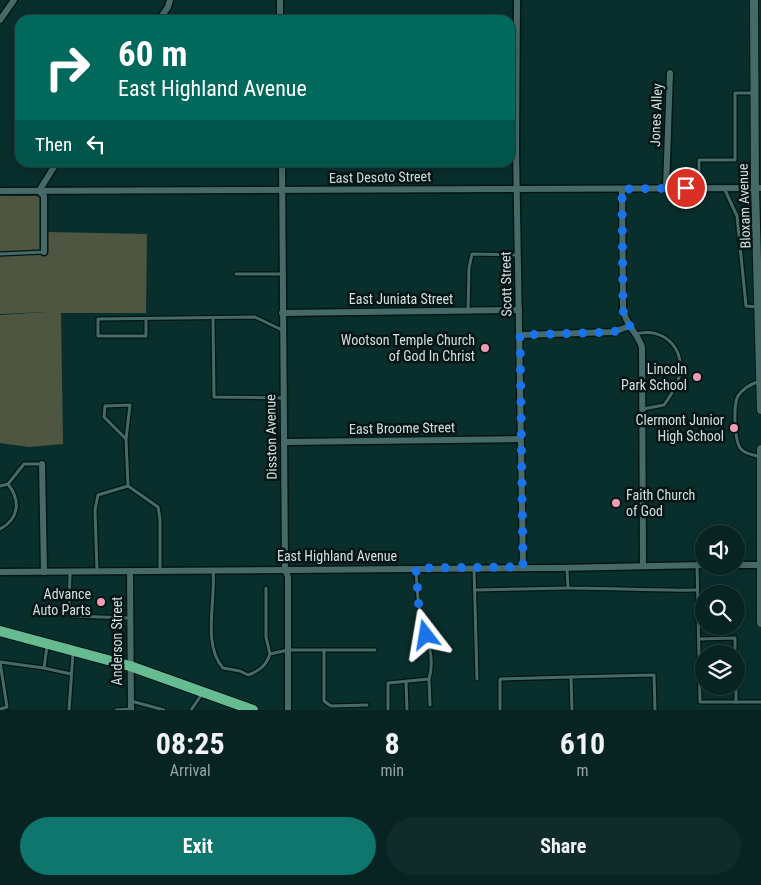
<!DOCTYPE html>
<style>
:root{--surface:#072322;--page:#102b2a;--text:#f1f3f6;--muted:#98a4a5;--line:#284040;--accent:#0f766e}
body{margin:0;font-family:"Roboto Condensed",sans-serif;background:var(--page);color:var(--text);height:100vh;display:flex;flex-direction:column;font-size:19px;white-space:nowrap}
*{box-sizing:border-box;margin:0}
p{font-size:16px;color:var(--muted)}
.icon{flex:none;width:28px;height:28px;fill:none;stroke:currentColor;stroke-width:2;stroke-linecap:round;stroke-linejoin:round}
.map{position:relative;height:710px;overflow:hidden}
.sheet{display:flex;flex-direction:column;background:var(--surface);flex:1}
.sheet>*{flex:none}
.hud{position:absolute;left:15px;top:15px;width:500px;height:152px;border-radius:15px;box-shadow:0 2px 12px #0003,0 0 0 1px var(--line);background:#00695c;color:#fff;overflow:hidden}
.tools{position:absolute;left:695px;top:525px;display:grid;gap:10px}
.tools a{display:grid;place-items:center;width:50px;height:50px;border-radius:50%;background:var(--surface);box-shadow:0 2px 12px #0003,0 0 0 1px var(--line);font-size:25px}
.pin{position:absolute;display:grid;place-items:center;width:42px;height:42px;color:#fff;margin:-21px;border:2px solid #fff;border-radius:50%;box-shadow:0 1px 5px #0007}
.me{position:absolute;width:55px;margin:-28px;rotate:346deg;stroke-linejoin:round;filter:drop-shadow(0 0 4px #0008)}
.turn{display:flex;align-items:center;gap:18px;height:105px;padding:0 20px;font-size:22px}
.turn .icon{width:65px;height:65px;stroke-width:2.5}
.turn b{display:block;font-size:35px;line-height:42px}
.then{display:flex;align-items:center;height:48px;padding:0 20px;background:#0003;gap:10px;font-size:19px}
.eta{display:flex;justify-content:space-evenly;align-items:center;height:85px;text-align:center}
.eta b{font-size:30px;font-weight:700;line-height:35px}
.primary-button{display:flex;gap:10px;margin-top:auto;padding:10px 20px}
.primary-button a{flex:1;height:58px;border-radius:30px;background:var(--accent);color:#fff;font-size:20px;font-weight:700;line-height:58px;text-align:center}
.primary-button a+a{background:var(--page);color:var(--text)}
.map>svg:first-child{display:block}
.green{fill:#4e5541}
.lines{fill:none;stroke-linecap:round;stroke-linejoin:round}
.service-casing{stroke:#001615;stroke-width:5.5}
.minor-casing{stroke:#001615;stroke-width:9}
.tertiary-casing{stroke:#001615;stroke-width:10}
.trunk-casing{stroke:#001615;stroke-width:12}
.service{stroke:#466a68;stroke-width:3}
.minor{stroke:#466a68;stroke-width:6}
.tertiary{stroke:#466a68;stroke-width:8}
.trunk{stroke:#66bb90;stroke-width:10}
.route{stroke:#1a73e8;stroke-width:9;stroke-dasharray:0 16.2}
.poi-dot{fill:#f09ab5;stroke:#061413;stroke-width:2}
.labels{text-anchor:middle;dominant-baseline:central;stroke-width:5;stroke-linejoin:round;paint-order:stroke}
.street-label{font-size:14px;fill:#cee1e0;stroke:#061413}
.poi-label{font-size:14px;fill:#cee1e0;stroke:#061413;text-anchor:end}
</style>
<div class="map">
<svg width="761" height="710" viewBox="0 0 761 710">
<rect width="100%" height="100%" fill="#092f2d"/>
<polygon class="green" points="0,196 48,196 48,232 147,234 146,313 61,313 63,444 29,447 0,443 0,315 46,312 0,314"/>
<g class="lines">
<g class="service-casing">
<g id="service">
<polyline points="699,187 699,160 735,160 735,93 754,93"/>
<polyline points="724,188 737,216 746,306 757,307"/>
<polyline points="0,254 44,252"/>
<polyline points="236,274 282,274"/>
<polyline points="468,311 469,268 472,254 518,255"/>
<polyline points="213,318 214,397 283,398"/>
<polyline points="146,319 146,336 98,336 98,319 255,317 282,330"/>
<path d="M636 334C666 326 688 352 678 381 675 389 669 398 664 405L643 409"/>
<path d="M760 381C751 384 743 388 738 396 733 405 734 444 742 450 746 454 755 455 760 457"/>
<polyline points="126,439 104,417 105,406 130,405 126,439 128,486"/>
<polyline points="0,486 8,484"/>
<path d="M0 529C19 519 21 501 8 484L24 464H41"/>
<polyline points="697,565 700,702 761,702"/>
<polyline points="474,568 477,679"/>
<path d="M567 569 568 588C611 588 654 591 697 590"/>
<polyline points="97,571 95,510 98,495 128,486 158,507 160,519 160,571"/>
<path d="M213 571C216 601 202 644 223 668L240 671 248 675C259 671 266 666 270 654L288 650H375"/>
<polyline points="70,573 69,607 72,616 129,618"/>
<polyline points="266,588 266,637 270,654"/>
<polyline points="474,590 568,588"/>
<polyline points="699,639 735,638 735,654"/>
<polyline points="324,650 324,701 331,706 367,705"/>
<polyline points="0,662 44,668 47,646"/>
<polyline points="44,668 71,674"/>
<polyline points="571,677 654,675 655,710"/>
<polyline points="429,679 430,705"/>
<polyline points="406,681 407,710"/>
<polyline points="736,686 736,702"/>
<polyline points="131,701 164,710"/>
<polyline points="0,709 7,707 0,662"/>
<polyline points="69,710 73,653"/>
<polyline points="116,710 131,709"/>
<polyline points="191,710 202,694"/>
<path d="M388 710V683L429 679C436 656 425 635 420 612 417 598 417 583 416 569"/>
<polyline points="500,710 500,679 571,677 572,710"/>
</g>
</g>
<g class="minor-casing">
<g id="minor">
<polyline points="280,0 280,20"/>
<polyline points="517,0 516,149 523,567"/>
<polyline points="0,20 14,0"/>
<polyline points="159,20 168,7 170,0"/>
<polyline points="282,162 285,569 288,577 288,710"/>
<polyline points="666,188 670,73"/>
<path d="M622 189 623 309C625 324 637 332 642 347L643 566"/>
<polyline points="0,191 761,188"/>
<polyline points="44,252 44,196 39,191 57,162"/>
<polyline points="282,313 519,310"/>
<polyline points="520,335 613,332 630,326"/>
<polyline points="284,442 520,439"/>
<polyline points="42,464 44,572"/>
<polyline points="736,565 761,565"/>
<polyline points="130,571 131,710"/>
<polyline points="0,572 558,568 704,565"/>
</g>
</g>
<g class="tertiary-casing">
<g id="tertiary">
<polyline points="754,0 755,188 761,410"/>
<polyline points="761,449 761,623"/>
</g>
</g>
<g class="trunk-casing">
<polyline id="trunk" points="0,631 130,666 253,710"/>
</g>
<use href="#service" class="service"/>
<use href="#minor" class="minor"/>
<use href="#tertiary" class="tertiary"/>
<use href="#trunk" class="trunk"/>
</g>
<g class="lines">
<polyline class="route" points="426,635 419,610 416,568 523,567 520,335 613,332 630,326 624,318 623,308 622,189 686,188"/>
</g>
<g class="poi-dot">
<circle cx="485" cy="348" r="5"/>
<circle cx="697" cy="377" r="5"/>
<circle cx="734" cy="428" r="5"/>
<circle cx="616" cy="503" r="5"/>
<circle cx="101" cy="602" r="5"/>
</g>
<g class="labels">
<g class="street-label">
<text transform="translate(656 115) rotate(-88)">Jones Alley</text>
<text transform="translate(380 177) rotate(-1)">East Desoto Street</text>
<text transform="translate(744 206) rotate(-92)">Bloxam Avenue</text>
<text transform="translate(506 284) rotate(-91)">Scott Street</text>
<text x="401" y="299">East Juniata Street</text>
<text transform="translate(402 428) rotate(-1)">East Broome Street</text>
<text transform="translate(271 437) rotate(-91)">Disston Avenue</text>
<text x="337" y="556">East Highland Avenue</text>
<text transform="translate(117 641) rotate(-90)">Anderson Street</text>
</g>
<g class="poi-label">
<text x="475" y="340">Wootson Temple Church<tspan x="475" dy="16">of God In Christ</tspan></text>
<text x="687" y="369">Lincoln<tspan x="687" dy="16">Park School</tspan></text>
<text x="724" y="420">Clermont Junior<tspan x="724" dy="16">High School</tspan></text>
<text x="626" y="495" text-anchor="start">Faith Church<tspan x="626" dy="16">of God</tspan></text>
<text x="91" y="594">Advance<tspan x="91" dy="16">Auto Parts</tspan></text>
</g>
</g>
</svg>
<div class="tools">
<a><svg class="icon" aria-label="sound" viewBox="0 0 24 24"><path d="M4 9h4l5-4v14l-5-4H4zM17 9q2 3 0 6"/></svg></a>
<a><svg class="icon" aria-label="search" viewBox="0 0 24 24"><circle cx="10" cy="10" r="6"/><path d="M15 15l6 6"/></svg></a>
<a><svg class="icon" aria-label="layers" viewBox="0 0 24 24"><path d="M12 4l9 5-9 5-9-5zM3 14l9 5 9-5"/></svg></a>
</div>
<div class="pin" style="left:686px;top:188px;background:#d93025"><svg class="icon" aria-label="arrive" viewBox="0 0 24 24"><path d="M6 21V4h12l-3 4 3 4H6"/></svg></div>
<svg class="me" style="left:426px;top:635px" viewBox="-20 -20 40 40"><path d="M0-17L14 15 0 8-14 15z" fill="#1a73e8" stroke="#fff" stroke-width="4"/></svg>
<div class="hud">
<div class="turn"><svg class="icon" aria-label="right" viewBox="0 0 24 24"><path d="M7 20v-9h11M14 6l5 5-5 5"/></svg><div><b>60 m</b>East Highland Avenue</div></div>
<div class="then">Then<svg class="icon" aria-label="left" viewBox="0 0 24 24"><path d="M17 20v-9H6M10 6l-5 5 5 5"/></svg></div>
</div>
</div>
<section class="sheet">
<div class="eta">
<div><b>08:25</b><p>Arrival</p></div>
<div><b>8</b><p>min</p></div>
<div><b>610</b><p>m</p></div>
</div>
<div class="primary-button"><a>Exit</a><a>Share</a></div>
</section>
